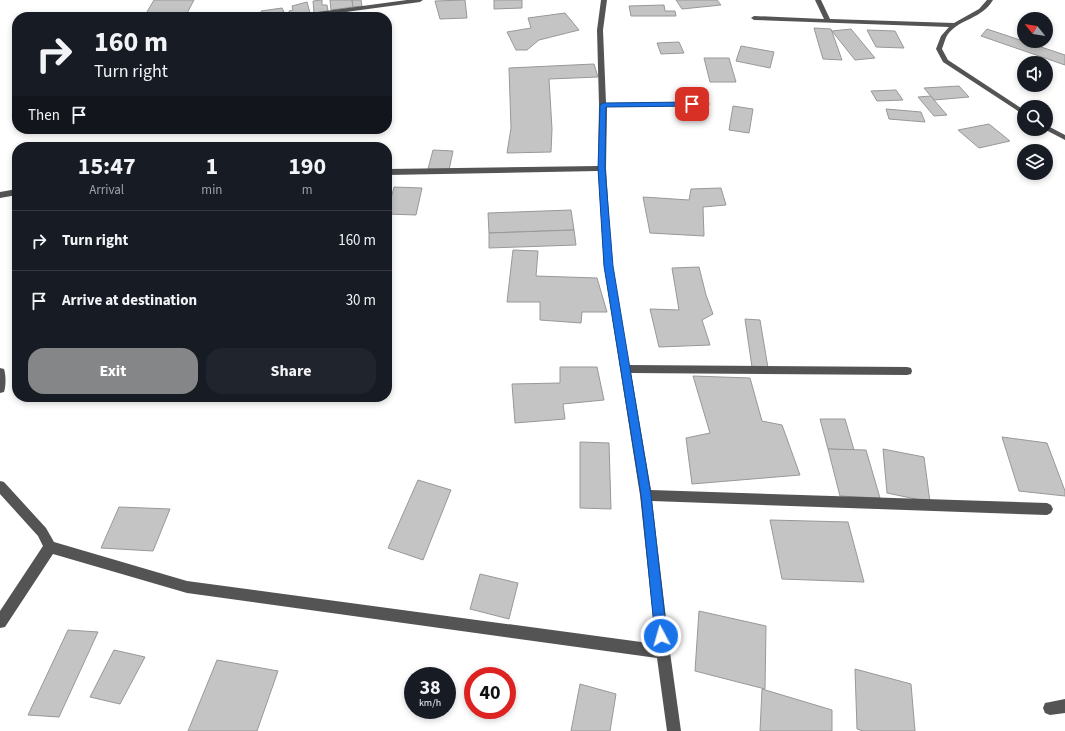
<!DOCTYPE html>
<style>
:root{--surface:#171b24;--page:#20242c;--text:#f1f3f6;--muted:#9ea1a6;--line:#363941;--accent:#858687}
body{margin:0;font-family:"Source Sans 3",sans-serif;background:var(--page);color:var(--text);height:100vh;display:flex;flex-direction:column;font-size:15px;white-space:nowrap}
*{box-sizing:border-box;margin:0}
p{font-size:13px;color:var(--muted)}
.icon{flex:none;width:22px;height:22px;fill:none;stroke:currentColor;stroke-width:2;stroke-linecap:round;stroke-linejoin:round}
.map{position:relative;flex:1;overflow:hidden}
.drawer{position:absolute;left:12px;top:142px;width:380px;height:260px;display:flex;flex-direction:column;background:var(--surface);border-radius:16px;box-shadow:0 2px 6px #0003}
.drawer>*{flex:none}
.guide{position:absolute;left:12px;top:12px;width:380px;height:122px;border-radius:16px;box-shadow:0 2px 6px #0003;background:#171b24;color:var(--text);overflow:hidden}
.needle{width:26px;rotate:300deg}
.buttons{position:absolute;left:1017px;top:12px;display:grid;gap:8px}
.buttons a{display:grid;place-items:center;width:36px;height:36px;border-radius:50%;background:var(--surface);box-shadow:0 2px 6px #0003;font-size:20px}
.speed{position:absolute;left:404px;top:667px;display:flex;gap:8px;font-size:20px;font-weight:700;text-align:center}
.speed>*{display:grid;place-content:center;width:52px;height:52px;border-radius:50%;background:var(--surface);box-shadow:0 2px 6px #0003;line-height:1}
.speed small{font-size:10px;font-weight:400}
.speed .limit{border:6px solid #d22;background:#fff;color:#111}
.pin{position:absolute;display:grid;place-items:center;width:34px;height:34px;color:#fff;margin:-17px;border-radius:8px;box-shadow:0 2px 6px #0006}
.me{position:absolute;width:44px;margin:-22px;rotate:354deg;stroke-linejoin:round;filter:drop-shadow(0 0 3px #0008)}
.turn{display:flex;align-items:center;gap:14px;height:84px;padding:0 16px;font-size:18px}
.turn .icon{width:52px;height:52px;stroke-width:2.5}
.turn b{display:block;font-size:28px;line-height:34px}
.then{display:flex;align-items:center;height:38px;padding:0 16px;background:#0003;gap:8px;font-size:15px}
.eta{display:flex;justify-content:space-evenly;align-items:center;height:68px;text-align:center}
.eta b{font-size:24px;font-weight:700;line-height:28px}
.cta{display:flex;gap:8px;margin-top:auto;padding:8px 16px}
.cta a{flex:1;height:46px;border-radius:16px;background:var(--accent);color:#fff;font-size:16px;font-weight:700;line-height:46px;text-align:center}
.cta a+a{background:var(--page);color:var(--text)}
ul{padding:0;list-style:none}
li{display:flex;align-items:center;gap:12px;height:60px;padding:0 16px;border-top:1px solid var(--line)}
li div{flex:1}
li b{display:block;font-size:15px}
li em{font-style:normal}
.map>svg:first-child{display:block}
.building{fill:#c4c4c4;stroke:#989898}
.lines{fill:none;stroke-linecap:round;stroke-linejoin:round}
.minor{fill:#545454;fill-rule:evenodd}
.route{fill:#1a73e8;stroke:#114b97}
</style>
<div class="map">
<svg width="1065" height="731" viewBox="0 0 1065 731">
<rect width="100%" height="100%" fill="#fff"/>
<g class="building">
<polygon points="154,0 194,0 185,17 144,17"/>
<polygon points="322,0 322,5 327,5 328,11 314,13 313,1"/>
<polygon points="330,0 352,0 353,7 331,10"/>
<polygon points="352,0 361,0 362,6 353,7"/>
<polygon points="465,0 467,18 440,19 435,1"/>
<polygon points="494,0 522,0 522,8 494,9"/>
<polygon points="676,0 717,0 721,5 682,9"/>
<polygon points="307,2 310,13 290,16 289,11 293,10 292,6"/>
<polygon points="664,5 665,11 675,11 676,16 631,16 629,6"/>
<polygon points="282,8 284,12 262,15 261,11"/>
<polygon points="565,13 579,30 539,40 527,50 516,50 507,32 531,28 528,18"/>
<polygon points="278,14 278,16 286,14 286,17 266,17"/>
<polygon points="814,28 831,29 842,60 823,59"/>
<polygon points="851,29 875,58 855,60 832,31"/>
<polygon points="987,29 1065,55 1065,65 981,36"/>
<polygon points="867,30 895,31 904,48 876,47"/>
<polygon points="679,42 684,53 661,54 657,43"/>
<polygon points="741,46 774,52 770,68 736,61"/>
<polygon points="704,58 729,58 736,82 710,82"/>
<polygon points="594,64 598,77 549,79 552,129 551,152 507,153 511,128 509,68"/>
<polygon points="959,86 969,97 934,100 924,88"/>
<polygon points="896,90 903,100 877,101 871,91"/>
<polygon points="931,96 934,100 947,115 934,116 918,97"/>
<polygon points="733,106 753,109 749,133 729,130"/>
<polygon points="886,109 921,112 925,122 889,119"/>
<polygon points="989,124 1010,141 979,148 958,130"/>
<polygon points="433,150 453,151 449,170 428,169"/>
<polygon points="394,187 422,188 416,215 387,214"/>
<polygon points="721,188 726,205 703,207 704,236 650,233 643,197 689,200 691,189"/>
<polygon points="571,210 574,230 489,233 488,213"/>
<polygon points="574,230 576,245 489,248 489,233"/>
<polygon points="513,250 538,251 536,276 597,278 607,312 582,312 581,323 540,320 540,302 507,302"/>
<polygon points="699,267 706,295 713,314 702,320 710,345 659,347 650,309 679,310 672,268"/>
<polygon points="745,319 760,320 768,368 752,367"/>
<polygon points="560,367 597,367 604,400 563,404 565,419 515,423 512,384 560,383"/>
<polygon points="693,376 750,378 762,421 782,425 800,475 692,484 686,438 710,433"/>
<polygon points="820,419 845,419 854,450 828,449"/>
<polygon points="1002,437 1047,443 1065,491 1065,496 1019,491"/>
<polygon points="580,442 609,443 611,509 580,508"/>
<polygon points="828,449 866,450 880,498 840,496"/>
<polygon points="883,449 924,457 930,502 887,493"/>
<polygon points="418,480 451,490 423,560 388,548"/>
<polygon points="119,507 170,509 153,551 101,548"/>
<polygon points="770,520 848,522 864,582 782,579"/>
<polygon points="480,574 518,583 509,619 470,609"/>
<polygon points="699,611 766,626 765,689 695,671"/>
<polygon points="68,630 98,632 59,717 28,715"/>
<polygon points="114,650 145,657 120,704 90,697"/>
<polygon points="217,660 278,671 257,731 188,731"/>
<polygon points="855,669 911,684 915,731 863,731 857,729"/>
<polygon points="580,684 616,694 610,731 571,731"/>
<polygon points="762,689 832,710 832,731 760,731"/>
</g>
<g class="lines">
<g class="minor">
<polygon points="407,0 423,0 420,2 309,17 300,16 303,14"/>
<polygon points="601,0 607,0 603,30 606,103 706,102 710,104 706,106 607,107 606,168 612,266 629,365 907,367 911,368 912,371 911,374 907,375 631,373 651,490 1047,503 1051,505 1053,509 1051,513 1047,515 652,501 670,652 681,731 667,731 657,658 187,593 53,554 5,627 0,628 0,611 43,546 38,536 0,494 0,481 4,482 46,528 54,542 187,581 656,644 640,495 604,266 598,171 387,175 387,169 598,166 599,105 597,30"/>
<path d="M815 0H821L830 19 954 23 979 9 987 0H993C982 19 961 18 948 34 945 38 944 44 942 49L948 60 1024 110V115L943 62 936 49 941 36 949 27 754 20 751 18 754 16 824 19Z"/>
<polygon points="1046,125 1065,135 1065,140 1044,129 1046,129"/>
<polygon points="17,189 17,195 0,198 0,192"/>
<path d="M0 368 4 369C6 375 6 386 4 392L0 393Z"/>
<polygon points="1065,699 1065,713 1050,715 1045,713 1043,708 1045,703"/>
</g>
</g>
<polygon class="route" points="692,102 695,104 694,106 606,107 605,168 613,266 651,495 667,636 666,641 661,642 657,641 655,636 641,495 604,266 598,168 600,105 603,103"/>
</svg>
<div class="buttons">
<a><svg class="needle" viewBox="-14 -14 28 28"><path d="M0-13l5 13h-10z" fill="#e53935"/><path d="M0 13l5-13h-10z" fill="#9ea1a6"/></svg></a>
<a><svg class="icon" aria-label="sound" viewBox="0 0 24 24"><path d="M4 9h4l5-4v14l-5-4H4zM17 9q2 3 0 6"/></svg></a>
<a><svg class="icon" aria-label="search" viewBox="0 0 24 24"><circle cx="10" cy="10" r="6"/><path d="M15 15l6 6"/></svg></a>
<a><svg class="icon" aria-label="layers" viewBox="0 0 24 24"><path d="M12 4l9 5-9 5-9-5zM3 14l9 5 9-5"/></svg></a>
</div>
<div class="speed"><div>38<small>km/h</small></div><div class="limit">40</div></div>
<div class="pin" style="left:692px;top:104px;background:#d93025"><svg class="icon" aria-label="arrive" viewBox="0 0 24 24"><path d="M6 21V4h12l-3 4 3 4H6"/></svg></div>
<svg class="me" style="left:661px;top:636px" viewBox="-20 -20 40 40"><circle r="17" fill="#1a73e8" stroke="#fff" stroke-width="3"/><path d="M0-11L8 9 0 5-8 9z" fill="#fff"/></svg>
<div class="guide">
<div class="turn"><svg class="icon" aria-label="right" viewBox="0 0 24 24"><path d="M7 20v-9h11M14 6l5 5-5 5"/></svg><div><b>160 m</b>Turn right</div></div>
<div class="then">Then<svg class="icon" aria-label="arrive" viewBox="0 0 24 24"><path d="M6 21V4h12l-3 4 3 4H6"/></svg></div>
</div>
<section class="drawer">
<div class="eta">
<div><b>15:47</b><p>Arrival</p></div>
<div><b>1</b><p>min</p></div>
<div><b>190</b><p>m</p></div>
</div>
<ul>
<li><svg class="icon" aria-label="right" viewBox="0 0 24 24"><path d="M7 20v-9h11M14 6l5 5-5 5"/></svg><div><b>Turn right</b></div><em>160 m</em></li>
<li><svg class="icon" aria-label="arrive" viewBox="0 0 24 24"><path d="M6 21V4h12l-3 4 3 4H6"/></svg><div><b>Arrive at destination</b></div><em>30 m</em></li>
</ul>
<div class="cta"><a>Exit</a><a>Share</a></div>
</section>
</div>
